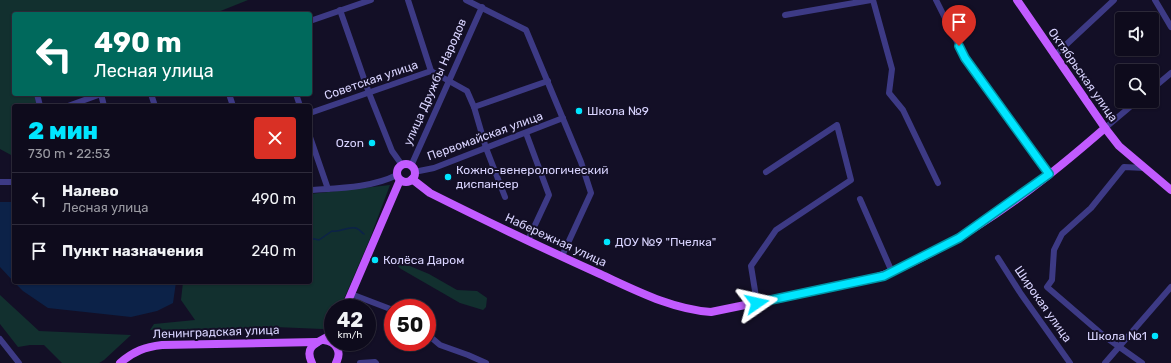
<!DOCTYPE html>
<html lang="ru">
<meta charset="utf-8">
<style>
:root{--surface:#0e0b1c;--page:#171425;--text:#f1f3f6;--muted:#9b9ba3;--line:#2e2b3b;--accent:#00e5ff}
body{margin:0;font-family:Rubik,sans-serif;background:var(--page);color:var(--text);height:100vh;display:flex;flex-direction:column;font-size:15px;white-space:nowrap}
*{box-sizing:border-box;margin:0}
p{font-size:13px;color:var(--muted)}
.icon{flex:none;width:22px;height:22px;fill:none;stroke:currentColor;stroke-width:2;stroke-linecap:round;stroke-linejoin:round}
.map{position:relative;flex:1;overflow:hidden}
.drawer{position:absolute;left:12px;top:104px;width:300px;height:180px;display:flex;flex-direction:column;background:var(--surface);border-radius:4px;box-shadow:0 1px 3px #0004,0 0 0 1px var(--line)}
.drawer>*{flex:none}
.hud{position:absolute;left:12px;top:12px;width:300px;height:84px;border-radius:4px;box-shadow:0 1px 3px #0004,0 0 0 1px var(--line);background:#00695c;color:#fff;overflow:hidden}
.buttons{position:absolute;left:1115px;top:12px;display:grid;gap:8px}
.buttons a{display:grid;place-items:center;width:44px;height:44px;border-radius:4px;background:var(--surface);box-shadow:0 1px 3px #0004,0 0 0 1px var(--line);font-size:20px}
.speed{position:absolute;left:324px;top:299px;display:flex;gap:8px;font-size:20px;font-weight:700;text-align:center}
.speed>*{display:grid;place-content:center;width:52px;height:52px;border-radius:50%;background:var(--surface);box-shadow:0 1px 3px #0004,0 0 0 1px var(--line);line-height:1}
.speed small{font-size:10px;font-weight:400}
.speed .limit{border:6px solid #d22;background:#fff;color:#111}
.pin{position:absolute;display:grid;place-items:center;width:34px;height:34px;color:#fff;margin:-41px -17px;border-radius:50% 50% 50% 0;rotate:-45deg;box-shadow:0 0 4px #0007}
.pin .icon{rotate:45deg}
.me{position:absolute;width:44px;margin:-22px;rotate:79deg;stroke-linejoin:round;filter:drop-shadow(0 0 3px #0008)}
.turn{display:flex;align-items:center;gap:14px;height:84px;padding:0 16px;font-size:18px}
.turn .icon{width:52px;height:52px;stroke-width:2.5}
.turn b{display:block;font-size:28px;line-height:34px}
.round{display:grid;place-items:center;flex:none;width:42px;height:42px;border-radius:4px;background:var(--page)}
.headline{display:flex;align-items:center;justify-content:space-between;height:68px;padding:0 16px}
h1{font-size:24px;font-weight:800;line-height:30px;color:var(--accent)}
ul{padding:0;list-style:none}
li{display:flex;align-items:center;gap:12px;height:52px;padding:0 16px;border-top:1px solid var(--line)}
li div{flex:1}
li b{display:block;font-size:15px}
li em{font-style:normal}
.map>svg:first-child{display:block}
.green{fill:#12302f}
.water{fill:#0c2248}
.lines{fill:none;stroke-linecap:round;stroke-linejoin:round}
.stream{stroke:#0c2248;stroke-width:1.5}
.minor{stroke:#3d3a85;stroke-width:6}
.major{stroke:#c25bff;stroke-width:8}
.route-casing{stroke:#0095a6;stroke-width:10}
.route{stroke:#00e5ff;stroke-width:7}
.poi-dot{fill:#00e5ff;stroke:#130f26;stroke-width:1.5}
.labels{text-anchor:middle;dominant-baseline:central;stroke-width:4;stroke-linejoin:round;paint-order:stroke}
.street-label{font-size:12px;fill:#d9d4ff;stroke:#130f26}
.poi-label{font-size:12px;fill:#d9d4ff;stroke:#130f26;text-anchor:start}
</style>
<div class="map">
<svg width="1171" height="363" viewBox="0 0 1171 363">
<rect width="100%" height="100%" fill="#130f26"/>
<g class="green">
<polygon points="0,0 248,0 213,14 14,14 14,94 34,94 37,106 14,106 14,159 11,155 0,149"/>
<polygon points="390,185 369,241 340,308 333,308 332,326 323,329 275,327 150,330 154,324 195,320 181,300 183,282 310,282 310,194"/>
<polygon points="398,261 429,274 457,290 477,291 487,298 486,307 483,310 460,303 401,269 396,264"/>
<polygon points="0,295 39,331 131,335 104,360 99,363 62,363 44,345 30,345 18,347 0,324"/>
</g>
<g class="water">
<polygon points="0,202 14,202 14,282 0,267"/>
<polygon points="14,282 176,282 173,303 157,311 131,317 48,308 23,291"/>
</g>
<g class="lines">
<path class="stream" d="M310 238 319 240 332 231C340 233 347 226 356 228 359 229 361 232 364 234"/>
<g class="minor">
<polyline points="408,0 431,71"/>
<polyline points="466,0 526,30 581,162 591,193 562,256"/>
<polyline points="873,0 892,69 889,93 903,110 938,183"/>
<polyline points="936,0 965,58 1049,174"/>
<polyline points="1155,0 1171,27"/>
<polyline points="340,10 369,93 392,151 402,165"/>
<polyline points="785,15 871,0"/>
<polyline points="310,21 371,0"/>
<polyline points="1054,56 1114,0"/>
<polyline points="1152,89 1171,73"/>
<polyline points="37,94 40,106"/>
<polyline points="101,94 104,106"/>
<polyline points="151,94 155,106"/>
<polyline points="229,94 233,106"/>
<polyline points="296,94 300,106"/>
<polyline points="68,106 101,94"/>
<polyline points="474,107 548,81"/>
<polyline points="310,113 431,71 467,91 474,107 486,148 505,197"/>
<polyline points="1105,128 1137,101"/>
<polyline points="526,133 549,195 528,240"/>
<polyline points="310,137 328,189"/>
<polyline points="411,166 482,7"/>
<polyline points="414,172 434,168 563,118"/>
<polyline points="0,182 14,182"/>
<path d="M310 190C338 188 371 188 397 175"/>
<polyline points="860,199 892,272"/>
<polyline points="998,258 1021,294 1070,363"/>
<polyline points="351,294 393,310"/>
<polyline points="757,303 751,266 776,230 851,180 837,125 766,172"/>
<polyline points="427,334 440,345 468,355 486,363"/>
<polyline points="0,339 19,363"/>
<polyline points="360,363 375,362 376,363"/>
<polyline points="1105,363 1171,287"/>
<polyline points="1142,363 1104,336 1047,287 1052,280 1054,250 1062,234 1091,208 1124,167 1145,168"/>
</g>
<g class="major">
<polyline points="1017,0 1105,128 1119,146 1171,190"/>
<circle cx="406" cy="173" r="9"/>
<path d="M412 179 430 193C486 221 542 248 600 274 635 290 671 309 711 312L866 280C888 275 907 265 927 255 992 222 1050 176 1105 128"/>
<polyline points="345,308 400,180"/>
<path d="M324 340C337 342 342 352 336 363"/>
<path d="M120 363C134 351 145 347 162 345L317 342"/>
<path d="M312 363C302 343 323 342 333 333"/>
</g>
</g>
<g class="lines">
<g class="route-casing">
<polyline id="route" points="757,303 884,276 959,238 1049,174 965,58 959,46"/>
</g>
<use href="#route" class="route"/>
</g>
<g class="poi-dot">
<circle cx="579" cy="111" r="4"/>
<circle cx="372" cy="143" r="4"/>
<circle cx="448" cy="177" r="4"/>
<circle cx="607" cy="242" r="4"/>
<circle cx="375" cy="260" r="4"/>
<circle cx="1155" cy="336" r="4"/>
</g>
<g class="labels">
<g class="street-label">
<text transform="translate(1083 75) rotate(55)">Октябрьская улица</text>
<text transform="translate(371 80) rotate(-19)">Советская улица</text>
<text transform="translate(435 82) rotate(-66)">улица Дружбы Народов</text>
<text transform="translate(485 136) rotate(-20)">Первомайская улица</text>
<text transform="translate(556 240) rotate(25)">Набережная улица</text>
<text transform="translate(1043 304) rotate(55)">Широкая улица</text>
<text transform="translate(216 332) rotate(-2)">Ленинградская улица</text>
</g>
<g class="poi-label">
<text x="587" y="111">Школа №9</text>
<text x="364" y="143" text-anchor="end">Ozon</text>
<text x="456" y="170">Кожно-венерологический<tspan x="456" dy="14">диспансер</tspan></text>
<text x="615" y="242">ДОУ №9 "Пчелка"</text>
<text x="383" y="260">Колёса Даром</text>
<text x="1147" y="336" text-anchor="end">Школа №1</text>
</g>
</g>
</svg>
<div class="buttons">
<a><svg class="icon" aria-label="sound" viewBox="0 0 24 24"><path d="M4 9h4l5-4v14l-5-4H4zM17 9q2 3 0 6"/></svg></a>
<a><svg class="icon" aria-label="search" viewBox="0 0 24 24"><circle cx="10" cy="10" r="6"/><path d="M15 15l6 6"/></svg></a>
</div>
<div class="speed"><div>42<small>km/h</small></div><div class="limit">50</div></div>
<div class="pin" style="left:959px;top:46px;background:#d93025"><svg class="icon" aria-label="arrive" viewBox="0 0 24 24"><path d="M6 21V4h12l-3 4 3 4H6"/></svg></div>
<svg class="me" style="left:757px;top:303px" viewBox="-20 -20 40 40"><path d="M0-17L14 15 0 8-14 15z" fill="#00e5ff" stroke="#fff" stroke-width="4"/></svg>
<div class="hud">
<div class="turn"><svg class="icon" aria-label="left" viewBox="0 0 24 24"><path d="M17 20v-9H6M10 6l-5 5 5 5"/></svg><div><b>490 m</b>Лесная улица</div></div>
</div>
<section class="drawer">
<div class="headline"><div><h1>2 мин</h1><p>730 m · 22:53</p></div><a class="round" style="background:#d93025;color:#fff"><svg class="icon" aria-label="close" viewBox="0 0 24 24"><path d="M6 6l12 12M18 6L6 18"/></svg></a></div>
<ul>
<li><svg class="icon" aria-label="left" viewBox="0 0 24 24"><path d="M17 20v-9H6M10 6l-5 5 5 5"/></svg><div><b>Налево</b><p>Лесная улица</p></div><em>490 m</em></li>
<li><svg class="icon" aria-label="arrive" viewBox="0 0 24 24"><path d="M6 21V4h12l-3 4 3 4H6"/></svg><div><b>Пункт назначения</b></div><em>240 m</em></li>
</ul>
</section>
</div>
